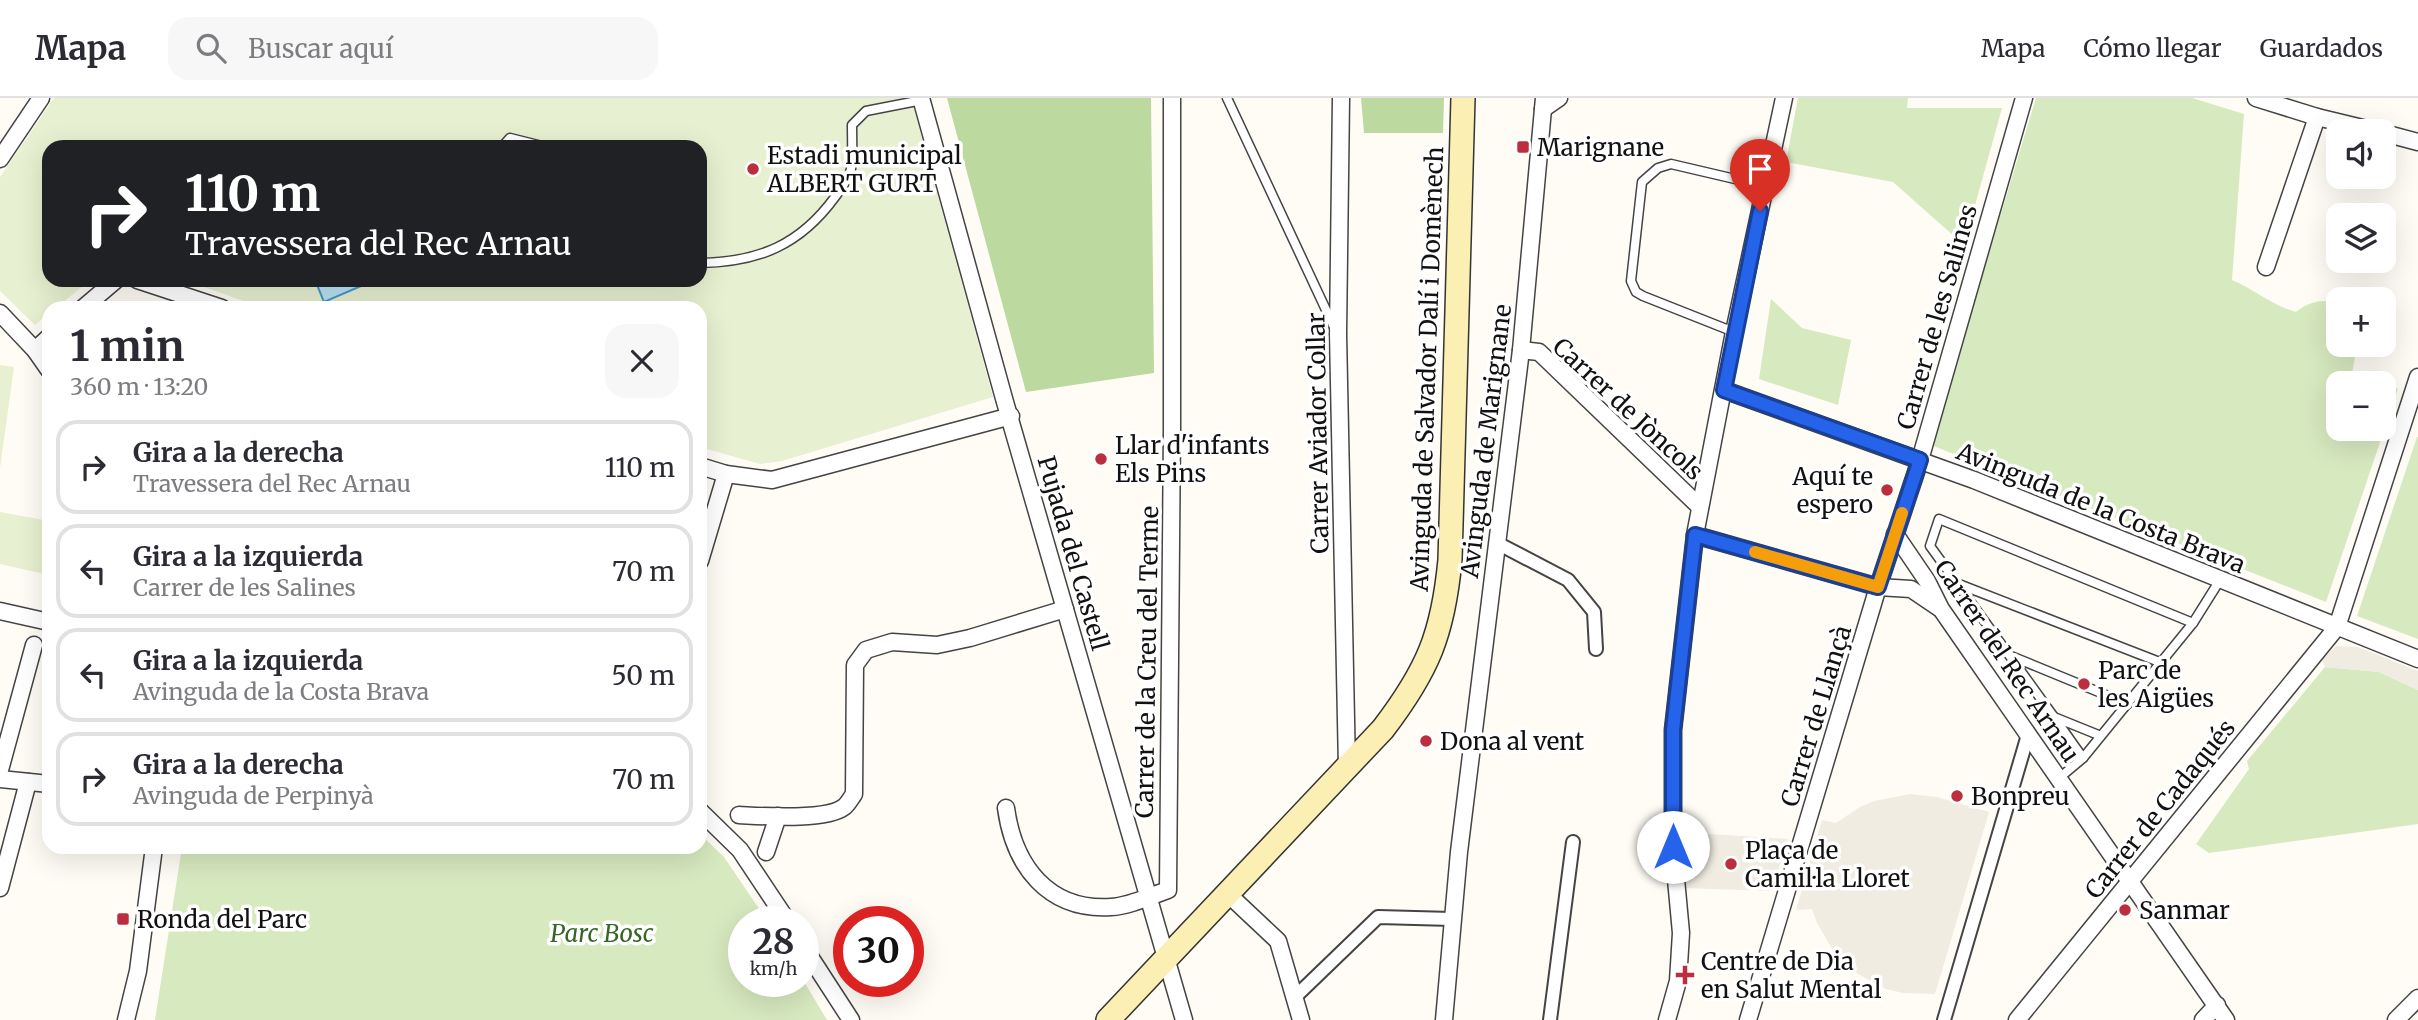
<!DOCTYPE html>
<html lang="es">
<meta charset="utf-8">
<style>
:root{--surface:#fff;--page:#f7f7f7;--text:#2b2b33;--muted:#7c7c81;--line:#e1e1e2}
body{margin:0;font-family:Merriweather,serif;background:var(--page);color:var(--text);height:100vh;display:flex;flex-direction:column;font-size:26px;white-space:nowrap}
*{box-sizing:border-box;margin:0}
p{font-size:23px;color:var(--muted)}
.icon{flex:none;width:38px;height:38px;fill:none;stroke:currentColor;stroke-width:2;stroke-linecap:round;stroke-linejoin:round}
.map{position:relative;flex:1;overflow:hidden}
.panel{position:absolute;left:42px;top:203px;width:665px;height:553px;display:flex;flex-direction:column;background:var(--surface);border-radius:21px;box-shadow:0 7px 28px #0002}
.panel>*{flex:none}
.hud{position:absolute;left:42px;top:42px;width:665px;height:147px;border-radius:21px;box-shadow:0 7px 28px #0002;background:#202124;color:#fff;overflow:hidden}
.tools{position:absolute;left:2326px;top:21px;display:grid;gap:14px}
.tools a{display:grid;place-items:center;width:70px;height:70px;border-radius:14px;background:var(--surface);box-shadow:0 7px 28px #0002;font-size:35px}
.speed{position:absolute;left:728px;top:808px;display:flex;gap:14px;font-size:35px;font-weight:700;text-align:center}
.speed>*{display:grid;place-content:center;width:91px;height:91px;border-radius:50%;background:var(--surface);box-shadow:0 7px 28px #0002;line-height:1}
.speed small{font-size:18px;font-weight:400}
.speed .limit{border:10px solid #d22;background:#fff;color:#111}
.pin{position:absolute;display:grid;place-items:center;width:60px;height:60px;color:#fff;margin:-72px -30px;border-radius:50% 50% 50% 0;rotate:-45deg;box-shadow:0 0 7px #0007}
.pin .icon{rotate:45deg}
.me{position:absolute;width:77px;margin:-38px;rotate:0deg;stroke-linejoin:round;filter:drop-shadow(0 0 5px #0008)}
.turn{display:flex;align-items:center;gap:24px;height:147px;padding:0 28px;font-size:32px}
.turn .icon{width:91px;height:91px;stroke-width:2.5}
.turn b{display:block;font-size:49px;line-height:60px}
.round{display:grid;place-items:center;flex:none;width:74px;height:74px;border-radius:21px;background:var(--page)}
.summary{display:flex;align-items:center;justify-content:space-between;height:119px;padding:0 28px}
h1{font-size:42px;font-weight:700;line-height:52px}
ul{padding:0;list-style:none}
li{display:flex;align-items:center;gap:21px;height:94px;margin:0 14px 10px;padding:0 14px;border:4px solid var(--line);border-radius:21px}
li div{flex:1}
li b{display:block;font-size:26px}
li em{font-style:normal}
header{display:flex;align-items:center;gap:42px;box-sizing:border-box;height:98px;padding:0 35px;background:var(--surface);border-bottom:2px solid var(--line)}
header strong{font-size:33px}
nav{display:flex;gap:38px;margin-inline-start:auto;font-size:24px}
.search{width:490px;height:63px;background:var(--page);display:flex;align-items:center;gap:18px;box-sizing:border-box;padding:0 24px;border-radius:21px;color:var(--muted);font-size:26px}
.map>svg:first-child{display:block}
.green{fill:#d7e9bf}
.forest{fill:#bcd99f}
.pitch{fill:#e7f0d0}
.plaza{fill:#f0ece2}
.water{fill:#bbe2f4;stroke:#469bc8;stroke-width:2}
.lines{fill:none;stroke-linecap:round;stroke-linejoin:round}
.service-casing{stroke:#444;stroke-width:11}
.pedestrian-casing{stroke:#444;stroke-width:16}
.minor-casing{stroke:#444;stroke-width:19}
.secondary-casing{stroke:#333;stroke-width:26}
.service{stroke:#fff;stroke-width:8}
.pedestrian{stroke:#fff;stroke-width:12}
.minor{stroke:#fff;stroke-width:16}
.secondary{stroke:#fbefb3;stroke-width:23}
.route-casing{stroke:#184099;stroke-width:18}
.route{stroke:#2563eb;stroke-width:12}
.slow{stroke:#f59e0b;stroke-width:12}
.poi-dot{fill:#bc2e3d;stroke:#fff;stroke-width:2.5}
.labels{text-anchor:middle;dominant-baseline:central;stroke-width:7;stroke-linejoin:round;paint-order:stroke}
.poi-label{font-size:24px;fill:#111;stroke:#fff;text-anchor:start}
.street-label{font-size:24px;fill:#111;stroke:#fff}
.park-label{font-size:24px;font-style:italic;fill:#356723;stroke:#fff}
</style>
<header>
<strong>Mapa</strong>
<div class="search"><svg class="icon" aria-label="search" viewBox="0 0 24 24"><circle cx="10" cy="10" r="6"/><path d="M15 15l6 6"/></svg>Buscar aquí</div>
<nav><a>Mapa</a><a>Cómo llegar</a><a>Guardados</a></nav>
</header>
<div class="map">
<svg width="2418" height="922" viewBox="0 0 2418 922">
<rect width="100%" height="100%" fill="#fefcf5"/>
<g class="green">
<polygon points="1798,0 1908,0 1907,10 2002,10 1964,147 1893,84 1786,64"/>
<path d="M2036 0H2192L2244 16 2232 182C2256 192 2271 207 2296 214 2307 205 2326 198 2338 208V247H2357L2352 276 2380 285H2338V331H2384V286L2398 291 2326 504 1931 347Z"/>
<polygon points="1771,201 1802,230 1851,242 1838,307 1759,281"/>
<polygon points="2417,339 2418,339 2418,541 2357,518"/>
<polygon points="2325,569 2379,574 2418,592 2418,726 2209,755 2196,746 2249,671 2247,663"/>
<polygon points="700,736 724,759 768,824 744,824 744,884 803,882 827,922 155,922 182,749 700,749"/>
</g>
<g class="forest">
<polygon points="947,0 1151,0 1154,275 1026,294"/>
<polygon points="1361,0 1444,0 1443,35 1364,35"/>
</g>
<g class="pitch">
<polygon points="54,0 911,0 993,299 782,363 760,366 700,349 700,210 264,210 184,182 700,182 700,49 49,49 49,182 90,182 56,210 49,210 49,215 35,227 0,193 0,79"/>
<polygon points="0,267 14,269 0,370"/>
<polygon points="0,414 49,423 49,477 0,466"/>
</g>
<g class="plaza">
<polygon points="2336,548 2358,549 2418,573 2418,592 2379,574 2325,569 2322,562"/>
<polygon points="1910,696 1937,699 1989,714 1935,896 1903,895 1886,891 1858,876 1834,854 1817,825 1812,811 1796,812 1822,722 1836,725 1860,709 1874,703"/>
<polygon points="1680,734 1788,741 1772,793 1684,790"/>
</g>
<polygon class="water" points="315,182 375,182 324,204"/>
<g class="lines">
<g class="service-casing">
<g id="service">
<polyline points="1227,0 1334,229"/>
<polyline points="502,49 510,40 546,49"/>
<path d="M700 165C759 164 800 147 835 99 841 91 849 81 851 71 853 57 852 42 852 27L866 13 922 2"/>
<polyline points="1734,234 1643,198 1636,194 1631,183 1642,84 1658,70 1671,66 1765,88"/>
<polyline points="1956,485 2162,565"/>
<polyline points="2011,558 2128,606"/>
<polyline points="2054,619 1930,448 1939,421 2193,525"/>
<polyline points="2101,638 2054,619 2083,660 2193,525 2220,482"/>
<polyline points="2058,681 2083,660"/>
</g>
</g>
<g class="pedestrian-casing">
<g id="pedestrian">
<polyline points="1497,445 1568,482 1594,514 1596,551"/>
<polyline points="1295,899 1378,819 1452,821"/>
<polyline points="1550,922 1573,744"/>
<polyline points="1944,922 2028,637"/>
</g>
</g>
<g class="minor-casing">
<g id="minor">
<polyline points="921,0 1005,304 1184,922"/>
<polyline points="1341,0 1338,236 1347,670"/>
<polyline points="2256,0 2317,19 2375,33"/>
<polyline points="1543,11 1559,0"/>
<polyline points="2384,35 2418,44"/>
<polyline points="0,61 41,0"/>
<polyline points="2266,169 2317,19"/>
<polyline points="137,182 222,210"/>
<polyline points="83,210 116,182"/>
<polyline points="0,215 35,252 49,272"/>
<polyline points="35,252 49,239"/>
<polyline points="1521,252 1539,254 1700,409"/>
<polyline points="1724,292 1974,382 2418,561"/>
<polyline points="700,368 726,376 772,382 1011,318"/>
<polyline points="1895,436 1927,483 1941,511 2226,922"/>
<polyline points="1695,437 1878,489 1911,491 1939,510"/>
<polyline points="700,463 726,376"/>
<polyline points="0,513 49,524"/>
<polyline points="0,672 34,547"/>
<polyline points="0,681 49,686"/>
<path d="M1006 710C1014 768 1048 813 1111 809 1130 808 1150 798 1168 792L1172 331V0"/>
<polyline points="700,713 740,752 788,824"/>
<path d="M739 717C762 718 826 723 844 709 848 706 851 700 854 696L855 567 866 552 892 544 937 547 970 540 1065 511"/>
<polyline points="766,754 778,718"/>
<polyline points="0,790 28,684"/>
<polyline points="1228,796 1278,843 1301,922"/>
<polyline points="803,848 851,922"/>
<polyline points="126,922 138,873 154,749"/>
<polyline points="1444,922 1459,754 1521,252 1544,0"/>
<polyline points="1667,922 1678,883 1681,835 1673,749 1673,632 1695,437 1734,234 1784,0"/>
<polyline points="1748,922 1878,489 1920,362 2024,0"/>
<polyline points="2017,922 2337,529 2418,279"/>
<polyline points="2203,922 2217,907"/>
<polyline points="2396,922 2418,900"/>
</g>
</g>
<g class="secondary-casing">
<path id="secondary" d="M1108 922 1383 631C1428 572 1443 536 1450 462L1463 0"/>
</g>
<use href="#service" class="service"/>
<use href="#pedestrian" class="pedestrian"/>
<use href="#minor" class="minor"/>
<use href="#secondary" class="secondary"/>
</g>
<g class="lines">
<g class="route-casing">
<polyline id="route" points="1673,749 1673,632 1695,437 1878,489 1920,362 1724,292 1760,113"/>
</g>
<use href="#route" class="route"/>
<polyline class="slow" points="1755,454 1878,489 1902,415"/>
</g>
<g class="poi-dot">
<rect x="1516" y="42" width="14" height="14" rx="3.5"/>
<circle cx="753" cy="71" r="7"/>
<circle cx="1101" cy="361" r="7"/>
<circle cx="1887" cy="392" r="7"/>
<circle cx="2084" cy="586" r="7"/>
<circle cx="1426" cy="643" r="7"/>
<circle cx="1957" cy="698" r="7"/>
<circle cx="1731" cy="766" r="7"/>
<circle cx="2125" cy="812" r="7"/>
<rect x="116" y="814" width="14" height="14" rx="3.5"/>
<path d="M1681.5 866.5h7v7h7v7h-7v7h-7v-7h-7v-7h7z"/>
</g>
<g class="labels">
<g class="poi-label">
<text x="1537" y="49">Marignane</text>
<text x="767" y="57">Estadi municipal<tspan x="767" dy="28">ALBERT GURT</tspan></text>
<text x="1115" y="347">Llar d'infants<tspan x="1115" dy="28">Els Pins</tspan></text>
<text x="1873" y="378" text-anchor="end">Aquí te<tspan x="1873" dy="28">espero</tspan></text>
<text x="2098" y="572">Parc de<tspan x="2098" dy="28">les Aigües</tspan></text>
<text x="1440" y="643">Dona al vent</text>
<text x="1971" y="698">Bonpreu</text>
<text x="1745" y="752">Plaça de<tspan x="1745" dy="28">Camil·la Lloret</tspan></text>
<text x="2139" y="812">Sanmar</text>
<text x="137" y="821">Ronda del Parc</text>
<text x="1701" y="863">Centre de Dia<tspan x="1701" dy="28">en Salut Mental</tspan></text>
</g>
<g class="street-label">
<text transform="translate(1937 219) rotate(-74)">Carrer de les Salines</text>
<text transform="translate(1427 271) rotate(-88)">Avinguda de Salvador Dalí i Domènech</text>
<text transform="translate(1628 311) rotate(43)">Carrer de Jòncols</text>
<text transform="translate(1318 335) rotate(-91)">Carrer Aviador Collar</text>
<text transform="translate(1486 343) rotate(-83)">Avinguda de Marignane</text>
<text transform="translate(2101 410) rotate(22)">Avinguda de la Costa Brava</text>
<text transform="translate(1073 455) rotate(74)">Pujada del Castell</text>
<text transform="translate(2007 563) rotate(56)">Carrer del Rec Arnau</text>
<text transform="translate(1147 564) rotate(-89)">Carrer de la Creu del Terme</text>
<text transform="translate(1816 618) rotate(-73)">Carrer de Llançà</text>
<text transform="translate(2160 711) rotate(-51)">Carrer de Cadaqués</text>
</g>
<g class="park-label">
<text x="602" y="835">Parc Bosc</text>
</g>
</g>
</svg>
<div class="tools">
<a><svg class="icon" aria-label="sound" viewBox="0 0 24 24"><path d="M4 9h4l5-4v14l-5-4H4zM17 9q2 3 0 6"/></svg></a>
<a><svg class="icon" aria-label="layers" viewBox="0 0 24 24"><path d="M12 4l9 5-9 5-9-5zM3 14l9 5 9-5"/></svg></a>
<a>+</a>
<a>−</a>
</div>
<div class="speed"><div>28<small>km/h</small></div><div class="limit">30</div></div>
<div class="pin" style="left:1760px;top:113px;background:#d93025"><svg class="icon" aria-label="arrive" viewBox="0 0 24 24"><path d="M6 21V4h12l-3 4 3 4H6"/></svg></div>
<svg class="me" style="left:1673px;top:749px" viewBox="-20 -20 40 40"><circle r="19" fill="#fff"/><path d="M0-13L10 11 0 6-10 11z" fill="#2563eb"/></svg>
<div class="hud">
<div class="turn"><svg class="icon" aria-label="right" viewBox="0 0 24 24"><path d="M7 20v-9h11M14 6l5 5-5 5"/></svg><div><b>110 m</b>Travessera del Rec Arnau</div></div>
</div>
<section class="panel">
<div class="summary"><div><h1>1 min</h1><p>360 m · 13:20</p></div><a class="round"><svg class="icon" aria-label="close" viewBox="0 0 24 24"><path d="M6 6l12 12M18 6L6 18"/></svg></a></div>
<ul>
<li><svg class="icon" aria-label="right" viewBox="0 0 24 24"><path d="M7 20v-9h11M14 6l5 5-5 5"/></svg><div><b>Gira a la derecha</b><p>Travessera del Rec Arnau</p></div><em>110 m</em></li>
<li><svg class="icon" aria-label="left" viewBox="0 0 24 24"><path d="M17 20v-9H6M10 6l-5 5 5 5"/></svg><div><b>Gira a la izquierda</b><p>Carrer de les Salines</p></div><em>70 m</em></li>
<li><svg class="icon" aria-label="left" viewBox="0 0 24 24"><path d="M17 20v-9H6M10 6l-5 5 5 5"/></svg><div><b>Gira a la izquierda</b><p>Avinguda de la Costa Brava</p></div><em>50 m</em></li>
<li><svg class="icon" aria-label="right" viewBox="0 0 24 24"><path d="M7 20v-9h11M14 6l5 5-5 5"/></svg><div><b>Gira a la derecha</b><p>Avinguda de Perpinyà</p></div><em>70 m</em></li>
</ul>
</section>
</div>
